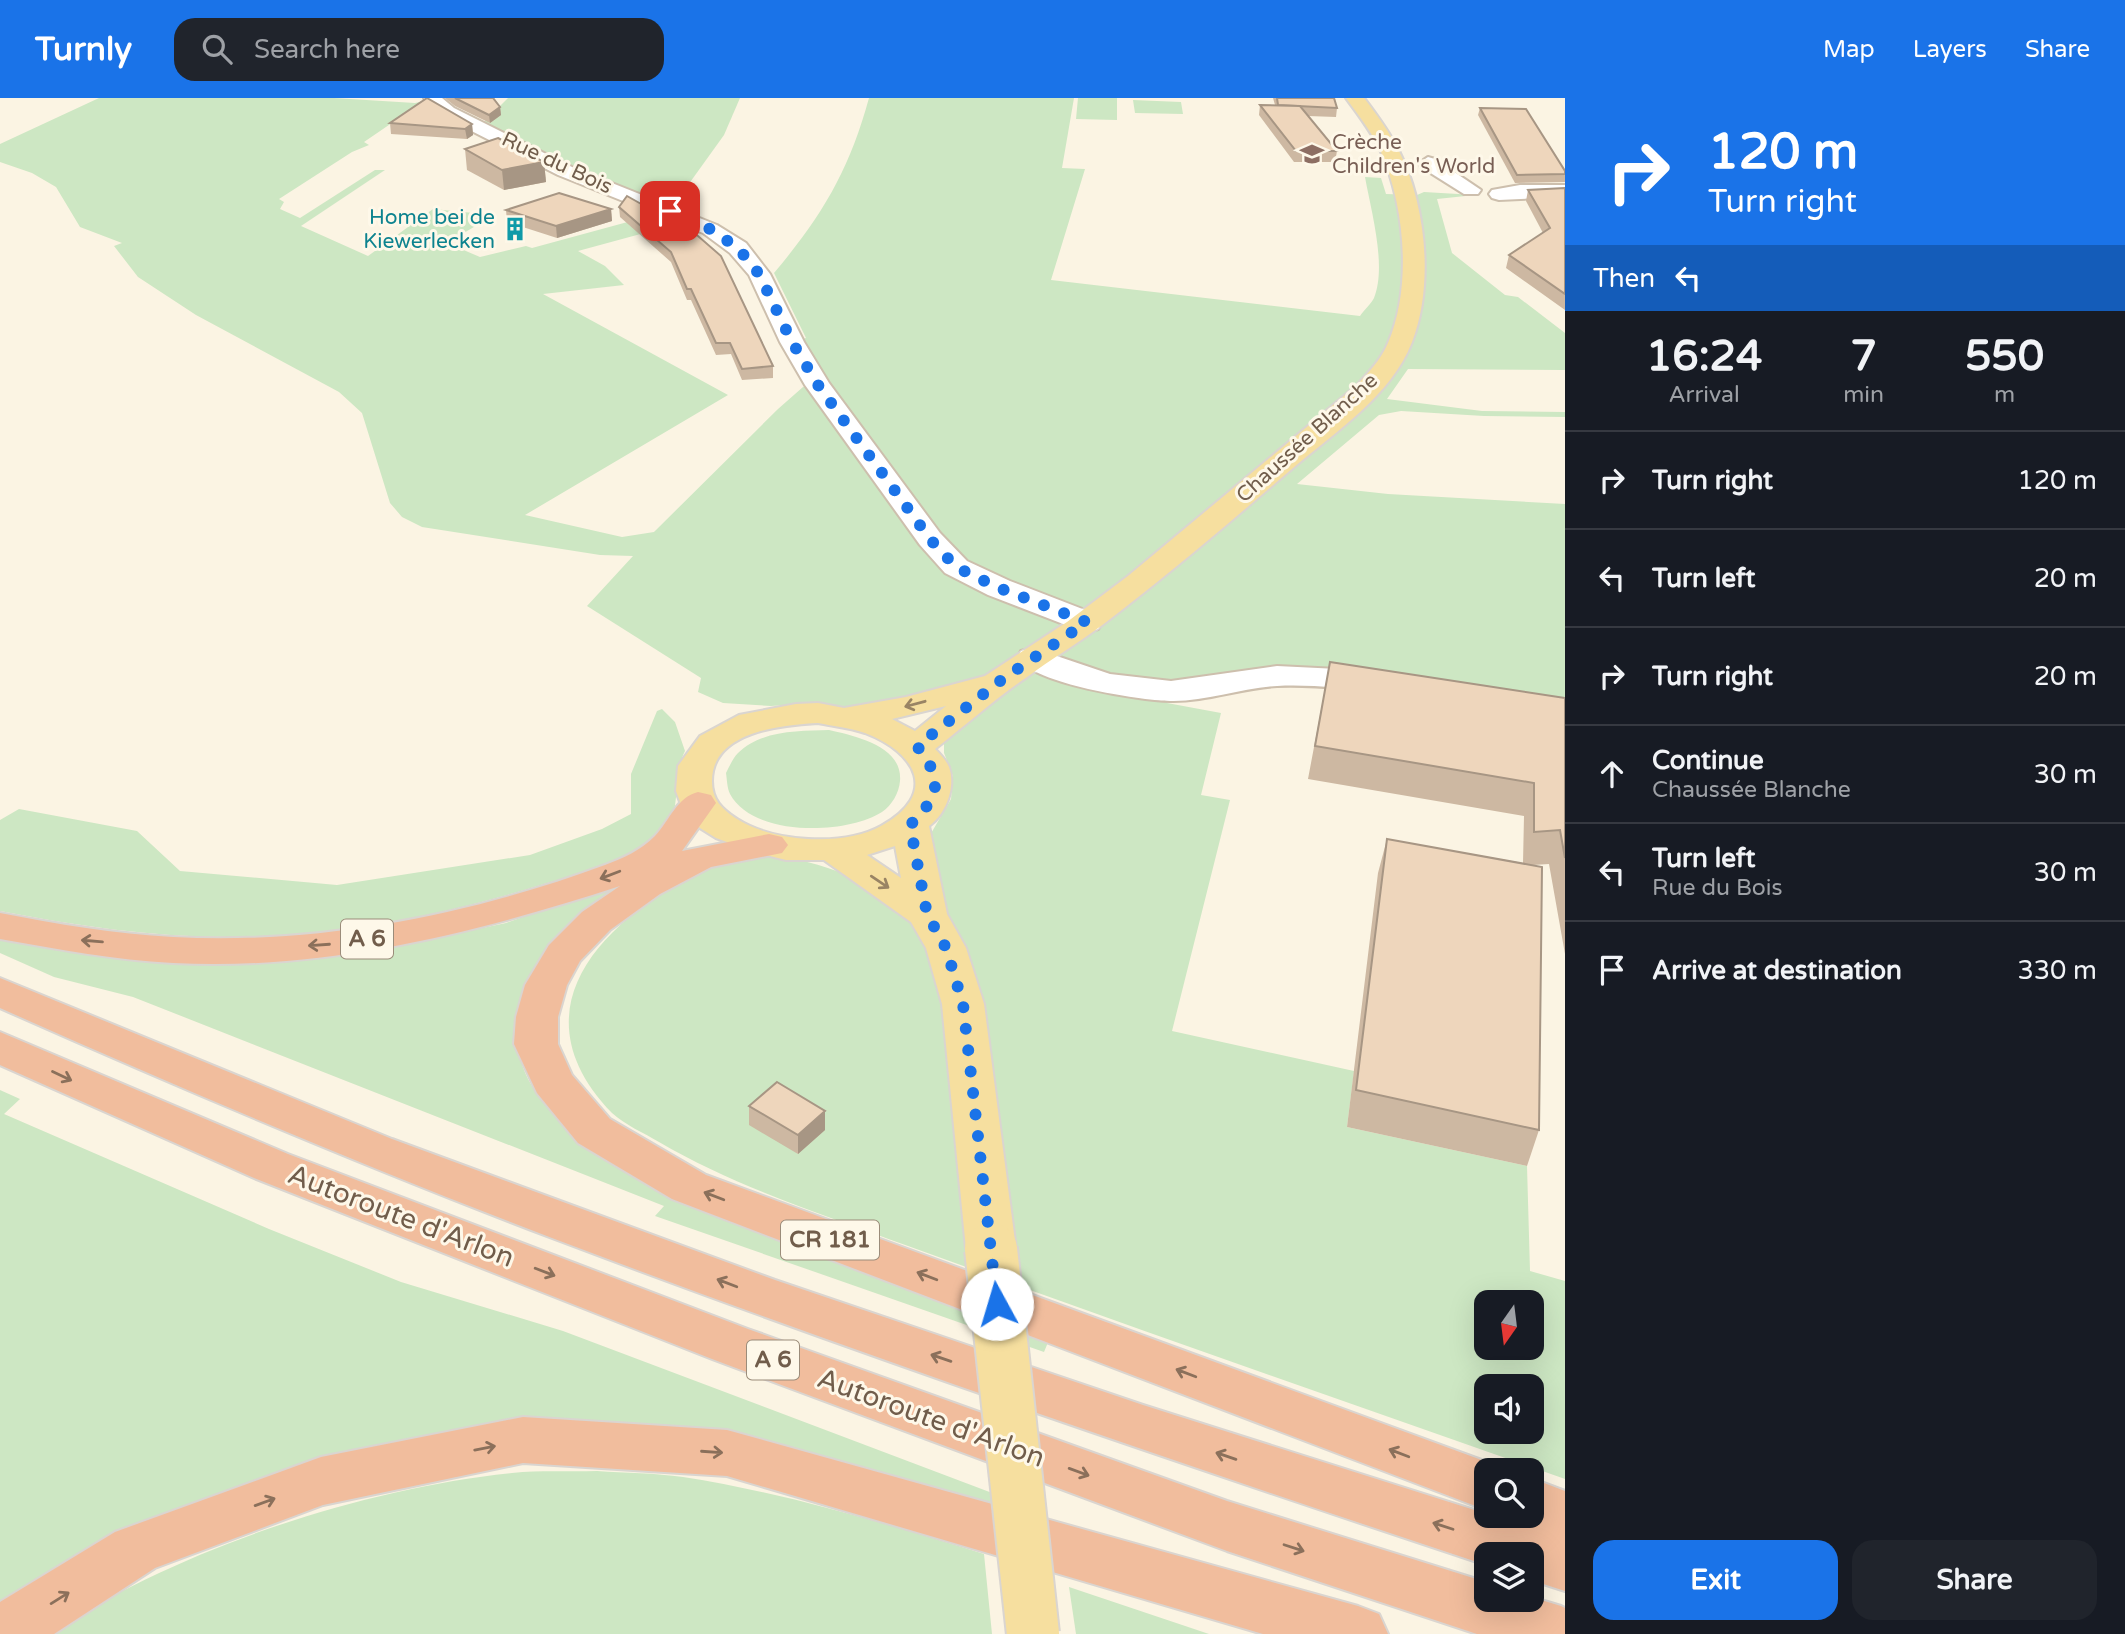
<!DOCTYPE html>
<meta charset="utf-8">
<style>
:root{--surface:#171b24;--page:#20242c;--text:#f1f3f6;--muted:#9ea1a6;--line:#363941;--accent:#1a73e8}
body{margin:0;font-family:"Varela Round",sans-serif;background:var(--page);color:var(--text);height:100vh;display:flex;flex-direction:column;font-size:26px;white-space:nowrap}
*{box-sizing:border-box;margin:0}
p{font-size:23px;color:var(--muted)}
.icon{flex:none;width:38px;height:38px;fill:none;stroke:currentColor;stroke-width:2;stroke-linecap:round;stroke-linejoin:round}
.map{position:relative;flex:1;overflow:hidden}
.panel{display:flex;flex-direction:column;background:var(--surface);width:560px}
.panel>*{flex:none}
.banner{background:#1a73e8;color:#fff;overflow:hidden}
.needle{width:46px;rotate:194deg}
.controls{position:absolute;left:1474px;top:1192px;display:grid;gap:14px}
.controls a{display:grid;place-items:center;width:70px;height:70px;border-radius:14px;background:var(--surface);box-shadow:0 7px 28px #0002;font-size:35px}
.pin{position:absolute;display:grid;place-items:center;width:60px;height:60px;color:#fff;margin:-30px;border-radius:14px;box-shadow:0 4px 10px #0006}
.me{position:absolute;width:77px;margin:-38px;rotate:354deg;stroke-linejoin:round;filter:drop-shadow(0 0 5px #0008)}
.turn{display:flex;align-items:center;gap:24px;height:147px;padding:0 28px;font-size:32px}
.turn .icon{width:91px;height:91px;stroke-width:2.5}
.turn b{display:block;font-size:49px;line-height:60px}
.then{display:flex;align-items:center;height:66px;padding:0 28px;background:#0003;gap:14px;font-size:26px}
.eta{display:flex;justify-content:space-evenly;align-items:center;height:119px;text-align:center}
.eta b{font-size:42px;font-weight:700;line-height:49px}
.action{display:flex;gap:14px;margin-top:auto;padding:14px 28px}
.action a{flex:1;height:80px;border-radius:21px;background:var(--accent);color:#fff;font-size:28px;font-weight:700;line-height:80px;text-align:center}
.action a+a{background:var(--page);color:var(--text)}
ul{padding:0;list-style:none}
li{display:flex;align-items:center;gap:21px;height:98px;padding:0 28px;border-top:2px solid var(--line)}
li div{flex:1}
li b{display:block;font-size:26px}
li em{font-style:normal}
header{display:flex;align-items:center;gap:42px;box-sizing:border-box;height:98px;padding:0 35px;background:var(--accent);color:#fff}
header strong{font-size:33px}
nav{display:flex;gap:38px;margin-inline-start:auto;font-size:24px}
.search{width:490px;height:63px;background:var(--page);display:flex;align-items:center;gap:18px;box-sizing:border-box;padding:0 24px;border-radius:21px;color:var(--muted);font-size:26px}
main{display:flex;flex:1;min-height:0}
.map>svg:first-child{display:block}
.green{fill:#cde7c3;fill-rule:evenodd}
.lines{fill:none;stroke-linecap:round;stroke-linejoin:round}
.minor-casing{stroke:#cdbfad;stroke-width:4}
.major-casing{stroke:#dad5d0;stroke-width:4}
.highway-casing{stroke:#dad5d0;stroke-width:4}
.minor{fill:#fff;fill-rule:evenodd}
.major{fill:#f6df9f;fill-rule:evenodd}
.highway{fill:#f1bd9d;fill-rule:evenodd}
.major-bridge-casing{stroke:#dad5d0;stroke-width:56;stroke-linecap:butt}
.major-bridge{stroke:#f6df9f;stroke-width:52}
.wall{fill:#cdb8a2}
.shaded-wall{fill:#a79684}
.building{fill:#eed6bc;stroke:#a79684;stroke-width:2}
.oneway{stroke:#998464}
.oneway2{stroke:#8b705b}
.route{stroke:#1a73e8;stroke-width:12;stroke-dasharray:0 21.6}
.labels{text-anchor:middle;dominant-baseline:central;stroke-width:6;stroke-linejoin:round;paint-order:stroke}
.far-education-label{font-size:21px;fill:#785e54;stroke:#fef8e9;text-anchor:start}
.far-street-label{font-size:21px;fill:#715d4b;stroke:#fef8e9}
.far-culture-label{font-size:21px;fill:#0d838f;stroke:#fef8e9;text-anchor:end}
.shield{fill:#fef8e9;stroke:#9b8c7a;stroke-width:2}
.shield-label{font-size:23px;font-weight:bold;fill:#715d4b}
.near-street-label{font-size:28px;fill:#715d4b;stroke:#fef8e9}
</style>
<header>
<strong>Turnly</strong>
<div class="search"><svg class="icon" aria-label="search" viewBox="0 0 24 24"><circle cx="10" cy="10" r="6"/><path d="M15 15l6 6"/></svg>Search here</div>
<nav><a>Map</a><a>Layers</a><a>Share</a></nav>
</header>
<main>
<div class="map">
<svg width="1565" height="1536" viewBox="0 0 1565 1536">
<rect width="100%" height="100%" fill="#fbf4e3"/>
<g class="green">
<path d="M99 0H334L415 5 424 3 364 44 369 47 352 54 279 101 284 104 280 111 300 120 375 72H385L301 128 368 158 433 111 494 117 447 145 480 159 526 148 532 150 657 116 681 125 578 153 605 168 624 187 543 196 728 297 525 417 622 439 654 434 778 311 803 289 818 287 792 244 806 240 774 175C822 118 849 73 869 0H1074L1062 70 1085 71 1051 182 1360 218C1364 212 1371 206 1374 200 1387 168 1371 113 1365 79L1381 80 1386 96 1417 97 1424 94 1475 97 1437 101 1452 155 1505 197 1518 199 1565 235V272L1408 271 1387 301 1482 313 1565 314V319L1484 318 1401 313 1379 317 1297 386 1388 396 1565 406V616L1359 591 1279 586 1171 593 1167 605 1221 615 1201 697 1230 702 1172 933 1354 973 1347 1029 1527 1068 1530 1173 1565 1183V1381C1346 1304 1126 1227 908 1148 824 1117 736 1089 659 1044 644 1035 625 1027 612 1015 527 927 579 846 668 792 699 773 726 757 764 758 824 760 874 789 926 815V744L951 701 953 678 944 655V627L1002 582 858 611 813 605 771 608 723 605 698 594 701 580 587 508 633 458 600 457 422 429 402 419 390 405 362 315 339 294 196 217 138 179 114 148 122 145 80 129 56 89 32 75 0 64V46ZM1486 1204H1531V1250H1486ZM1486 1288H1531V1334H1486Z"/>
<polygon points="508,0 740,0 724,37 673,108 573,72 484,24"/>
<polygon points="1078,0 1117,0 1117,22 1076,21"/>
<polygon points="1133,2 1181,4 1183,16 1135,15"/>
<path d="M662 611 675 624 685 653C672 678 682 716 664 733 632 763 585 774 544 786 446 817 340 838 237 839 157 840 78 828 0 813V722L19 711 137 733 180 773 337 787 530 757 602 731 631 716V676L657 613Z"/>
<path d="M829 632C855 638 903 648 900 683 899 695 892 707 882 714 846 737 753 739 730 696 727 690 727 681 726 675 729 669 733 660 738 655 761 632 799 633 829 632Z"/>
<path d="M637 779C617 792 592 804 574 820 529 862 497 930 532 988 544 1009 567 1027 583 1044L1049 1242 1044 1254 655 1118 664 1108 133 899 54 879 0 855V841L325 857 417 844 506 825Z"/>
<polygon points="0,992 20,1001 4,1016 269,1131 401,1184 563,1233 1048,1416 1045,1428 524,1323 323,1358 130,1428 0,1509"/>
<path d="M597 1373C626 1375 655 1375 683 1379 785 1395 885 1425 984 1456L992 1536H48C177 1452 358 1391 512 1375 540 1372 569 1374 597 1373Z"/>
<polygon points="1069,1489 1209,1536 1076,1536"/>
</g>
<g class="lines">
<g class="minor-casing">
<g id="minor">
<polygon points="424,0 442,0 454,10 572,69 717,127 746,145 770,176 804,244 829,285 940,435 967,463 1010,483 1098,517 1103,524 1098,531 1087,534 1076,531 988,497 945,475 920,447 805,287 780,244 749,177 730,155 703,135 558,77 442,18 432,12"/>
<polygon points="1428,59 1435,61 1481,92 1478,96 1464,96 1421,69 1419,65"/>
<polygon points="1520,87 1565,87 1565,99 1499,102 1492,100 1489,96 1492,92"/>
<path d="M1033 550 1110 576 1171 583 1277 568 1379 573 1391 576 1396 583 1391 590 1379 593C1345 591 1310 586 1277 588 1241 590 1205 604 1170 603 1138 602 1035 586 1017 560L1021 553Z"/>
</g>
</g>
<g class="major-casing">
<path id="major" d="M1346 0H1364C1377 17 1389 33 1399 53 1426 107 1434 187 1412 244 1391 298 1335 334 1293 370 1230 424 1167 478 1101 528 1077 546 1051 561 1027 579 995 601 966 627 935 651 940 656 946 662 949 669 956 689 946 716 929 728L947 816 966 850 984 906 1016 1151 1008 1164 991 1170 974 1164 966 1151 942 906 926 850 911 824 824 762H786L754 754 716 740 700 730 682 709 676 693 678 668 700 638 739 617 796 606 818 605 844 610 906 599 985 578 1067 524 1128 478 1356 288C1368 275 1381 262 1388 245 1412 189 1405 109 1381 54 1372 34 1359 18 1346 0ZM946 608 915 633 892 621ZM818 625C833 628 851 630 865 635 917 655 939 696 881 728 843 749 773 744 737 721 722 711 712 702 712 683 712 633 782 627 818 625ZM895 748 901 780 867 757Z"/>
</g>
<g class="highway-casing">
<g id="highway">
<path d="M698 694 711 697 716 705 682 753 769 736 782 739 788 747 782 755 711 769 660 796 610 832 580 863 567 887 558 919V946L572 977 610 1021 706 1077 1506 1371 1486 1372V1412L672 1101 578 1045 537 995 514 946 516 919 525 887 549 847 582 814 620 788C476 835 326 873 173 865 115 862 57 851 0 841V815C57 826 115 836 173 839 318 847 470 817 605 767 624 760 641 752 655 738 670 722 677 699 698 694Z"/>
<path d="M0 880 392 1041 775 1182 1143 1307 1528 1429 1511 1422 1509 1418H1531V1380L1565 1393V1493L1531 1482V1456H1486V1467C1173 1363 861 1257 552 1140 366 1069 182 991 0 910Z"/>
<polygon points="0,934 288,1056 748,1231 1227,1403 1486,1484 1486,1502 1531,1502 1531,1499 1561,1508 1565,1510 1565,1536 1477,1536 1227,1453 712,1261 254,1080 0,967"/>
<polygon points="523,1319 727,1332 1358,1508 1379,1516 1388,1536 1263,1536 727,1378 523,1365 323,1407 155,1470 54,1536 0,1536 0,1504 115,1434 321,1359"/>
</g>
</g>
<use href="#minor" class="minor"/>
<use href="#major" class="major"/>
<use href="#highway" class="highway"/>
<g class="major-bridge-casing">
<polyline id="major-bridge" points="991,1151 1033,1536"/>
</g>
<use href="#major-bridge" class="major-bridge"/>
</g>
<g class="wall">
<polygon points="445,0 494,0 500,9 501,17 490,25 455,8"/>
<polygon points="1273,0 1334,0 1337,10 1336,19 1308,18 1337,53 1335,64 1294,64 1259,17 1260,7 1275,7"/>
<polygon points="1480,10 1565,73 1565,84 1515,85 1478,17"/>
<polygon points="390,25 472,26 473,37 467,41 391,36"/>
<polygon points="465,51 544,64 546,84 504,92 467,72"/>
<polygon points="1565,90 1565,212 1506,170 1509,157 1543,135 1526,103 1528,92"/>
<polygon points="627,98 773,268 773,280 742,282 731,256 716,257 691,202 687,202 671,164 620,119 619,109"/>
<polygon points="611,111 612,123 557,140 507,124 506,112"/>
<polygon points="1330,564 1565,600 1565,856 1549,766 1533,767 1539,1032 1527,1068 1347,1029 1378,775 1387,741 1523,765 1524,718 1308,681"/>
<polygon points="749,1008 825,1032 798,1056 749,1027"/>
</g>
<g class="shaded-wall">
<polygon points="500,9 501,17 490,25 489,17"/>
<polygon points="472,26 473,37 467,41 465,31"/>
<polygon points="544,64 546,84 504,92 502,72"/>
<polygon points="611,111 612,123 557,140 556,128"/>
<polygon points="825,1013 825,1032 798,1056 798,1037"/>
</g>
<g class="building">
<polygon points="427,0 472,26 465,31 390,25"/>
<polygon points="455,0 493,0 500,9 489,17"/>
<polygon points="1277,0 1334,0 1337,10 1278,7"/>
<polygon points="1260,7 1300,8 1337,53 1296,53"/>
<polygon points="1480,10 1526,11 1565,73 1565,76 1517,77"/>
<polygon points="498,40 544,64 502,72 465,51"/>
<polygon points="1565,90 1565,196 1509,157 1550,130 1528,92"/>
<polygon points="559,95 611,111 556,128 506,112"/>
<polygon points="627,98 698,138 721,158 773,268 742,271 730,245 716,245 691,191 687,191 671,154 619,109"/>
<polygon points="1330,564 1565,600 1565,760 1560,732 1534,734 1534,685 1315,648"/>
<polygon points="1387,741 1542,769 1539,1032 1356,992"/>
<polygon points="777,984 825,1013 798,1037 749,1008"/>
</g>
<defs><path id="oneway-shaft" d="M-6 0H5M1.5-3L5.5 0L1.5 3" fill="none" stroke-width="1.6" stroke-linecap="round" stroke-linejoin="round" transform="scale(1.75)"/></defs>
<g class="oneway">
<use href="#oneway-shaft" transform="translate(915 606) rotate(165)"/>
<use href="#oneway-shaft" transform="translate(880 784) rotate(34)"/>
</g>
<g class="oneway2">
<use href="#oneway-shaft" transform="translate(610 777) rotate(159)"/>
<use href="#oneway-shaft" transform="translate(92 843) rotate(-175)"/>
<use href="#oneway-shaft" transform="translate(319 847) rotate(176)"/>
<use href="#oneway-shaft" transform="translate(62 978) rotate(25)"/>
<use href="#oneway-shaft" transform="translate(714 1098) rotate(-159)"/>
<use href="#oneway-shaft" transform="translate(545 1174) rotate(21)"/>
<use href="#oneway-shaft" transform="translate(927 1178) rotate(-159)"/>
<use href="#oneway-shaft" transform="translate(727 1185) rotate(-159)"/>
<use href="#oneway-shaft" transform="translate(941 1260) rotate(-161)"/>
<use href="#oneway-shaft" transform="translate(1186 1275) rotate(-159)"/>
<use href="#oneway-shaft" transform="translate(485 1350) rotate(-11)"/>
<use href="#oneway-shaft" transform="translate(712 1354) rotate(4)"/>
<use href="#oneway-shaft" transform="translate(1399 1355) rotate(-159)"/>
<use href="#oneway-shaft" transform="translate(1226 1358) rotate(-161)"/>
<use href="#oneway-shaft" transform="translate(1079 1374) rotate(20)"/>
<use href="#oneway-shaft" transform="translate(265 1404) rotate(-20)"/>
<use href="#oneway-shaft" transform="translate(1443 1428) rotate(-162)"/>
<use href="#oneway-shaft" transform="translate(1294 1450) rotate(18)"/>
<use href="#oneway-shaft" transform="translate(60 1500) rotate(-32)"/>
</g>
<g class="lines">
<path class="route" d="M670 113 710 131 738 150 759 176 792 244 818 287 930 441 956 469 999 490 1087 524 1004 580 917 648C944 683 940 697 910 727L927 816 946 850 963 906 997 1206"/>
</g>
<defs>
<g id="school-bare" transform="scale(1.89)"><path d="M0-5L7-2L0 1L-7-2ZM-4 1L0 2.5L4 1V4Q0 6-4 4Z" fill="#8d6e63" stroke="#fef8e9" stroke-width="2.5" paint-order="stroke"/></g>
<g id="building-bare" transform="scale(1.89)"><path d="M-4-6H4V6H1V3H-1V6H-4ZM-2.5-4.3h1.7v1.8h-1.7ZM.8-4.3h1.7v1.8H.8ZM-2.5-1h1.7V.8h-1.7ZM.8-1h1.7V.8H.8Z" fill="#0f9aa8" stroke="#fef8e9" stroke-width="2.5" paint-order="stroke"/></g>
</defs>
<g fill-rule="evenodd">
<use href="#school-bare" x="1312" y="56"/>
<use href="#building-bare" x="515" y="131"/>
</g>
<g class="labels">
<g class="far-education-label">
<text x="1332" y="44">Crèche<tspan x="1332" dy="24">Children's World</tspan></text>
</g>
<g class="far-street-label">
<text transform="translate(557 65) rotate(25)">Rue du Bois</text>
<text transform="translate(1307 340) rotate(-42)">Chaussée Blanche</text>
</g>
<g class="far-culture-label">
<text x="495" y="119">Home bei de<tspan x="495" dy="24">Kiewerlecken</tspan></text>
</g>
<g class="shield">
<rect x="341" y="821.5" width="52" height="39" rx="5"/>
<rect x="781" y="1122.5" width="98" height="39" rx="5"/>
<rect x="747" y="1242.5" width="52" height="39" rx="5"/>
</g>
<g class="shield-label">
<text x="367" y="841">A 6</text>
<text x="830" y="1142">CR 181</text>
<text x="773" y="1262">A 6</text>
</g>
<g class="near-street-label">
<text transform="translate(401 1118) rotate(21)">Autoroute d'Arlon</text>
<text transform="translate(931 1320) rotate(20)">Autoroute d'Arlon</text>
</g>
</g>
</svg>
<div class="controls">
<a><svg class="needle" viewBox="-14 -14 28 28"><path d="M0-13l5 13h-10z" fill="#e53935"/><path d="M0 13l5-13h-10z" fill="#9ea1a6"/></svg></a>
<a><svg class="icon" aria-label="sound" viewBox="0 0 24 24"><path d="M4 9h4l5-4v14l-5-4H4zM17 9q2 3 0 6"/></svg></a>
<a><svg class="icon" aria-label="search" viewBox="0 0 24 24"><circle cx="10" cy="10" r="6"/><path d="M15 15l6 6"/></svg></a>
<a><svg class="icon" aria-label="layers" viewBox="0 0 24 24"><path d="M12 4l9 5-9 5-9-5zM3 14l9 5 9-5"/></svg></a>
</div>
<div class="pin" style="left:670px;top:113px;background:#d93025"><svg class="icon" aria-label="arrive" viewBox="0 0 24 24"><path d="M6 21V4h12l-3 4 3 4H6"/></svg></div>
<svg class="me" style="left:997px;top:1206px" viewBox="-20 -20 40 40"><circle r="19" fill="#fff"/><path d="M0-13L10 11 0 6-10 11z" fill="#1a73e8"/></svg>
</div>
<section class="panel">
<div class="banner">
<div class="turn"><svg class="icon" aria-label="right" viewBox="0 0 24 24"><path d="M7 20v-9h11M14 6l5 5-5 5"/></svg><div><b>120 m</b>Turn right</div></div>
<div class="then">Then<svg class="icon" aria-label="left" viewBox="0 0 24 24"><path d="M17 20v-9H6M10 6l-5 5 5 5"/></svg></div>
</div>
<div class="eta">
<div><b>16:24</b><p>Arrival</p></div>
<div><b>7</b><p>min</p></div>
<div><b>550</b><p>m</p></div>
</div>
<ul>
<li><svg class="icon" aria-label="right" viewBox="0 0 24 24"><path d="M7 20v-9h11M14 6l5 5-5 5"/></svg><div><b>Turn right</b></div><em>120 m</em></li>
<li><svg class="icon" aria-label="left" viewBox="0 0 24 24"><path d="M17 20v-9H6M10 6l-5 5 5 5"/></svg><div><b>Turn left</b></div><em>20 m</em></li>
<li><svg class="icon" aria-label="right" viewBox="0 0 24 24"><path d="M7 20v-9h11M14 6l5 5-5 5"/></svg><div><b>Turn right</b></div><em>20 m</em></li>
<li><svg class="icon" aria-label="ahead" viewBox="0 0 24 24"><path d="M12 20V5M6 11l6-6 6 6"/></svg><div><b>Continue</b><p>Chaussée Blanche</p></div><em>30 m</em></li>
<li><svg class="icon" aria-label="left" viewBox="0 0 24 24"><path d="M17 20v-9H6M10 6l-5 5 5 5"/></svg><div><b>Turn left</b><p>Rue du Bois</p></div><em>30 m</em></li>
<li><svg class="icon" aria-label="arrive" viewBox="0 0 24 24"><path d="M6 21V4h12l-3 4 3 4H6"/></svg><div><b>Arrive at destination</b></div><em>330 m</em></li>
</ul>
<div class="action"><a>Exit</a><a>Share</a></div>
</section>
</main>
